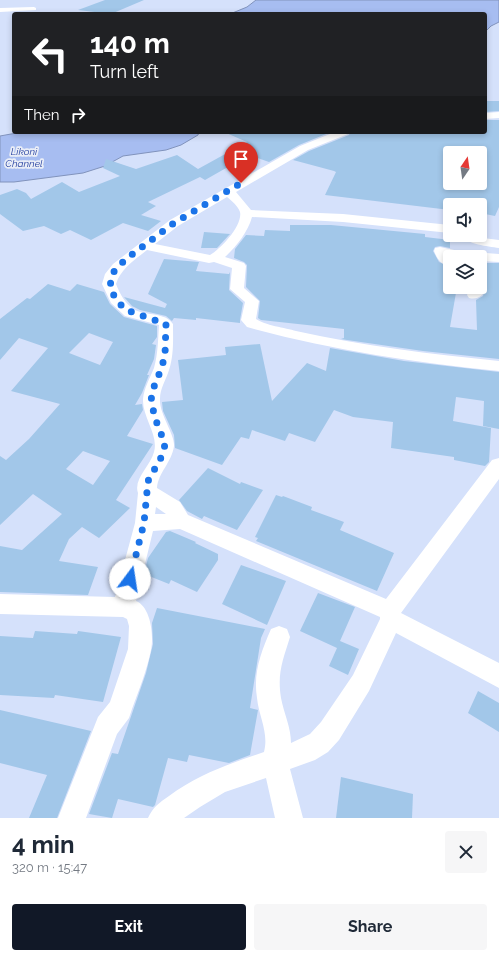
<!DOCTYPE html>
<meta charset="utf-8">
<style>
:root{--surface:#fff;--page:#f6f6f7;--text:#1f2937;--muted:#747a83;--accent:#111827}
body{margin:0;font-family:Raleway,sans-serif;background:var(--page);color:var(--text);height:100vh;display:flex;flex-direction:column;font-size:15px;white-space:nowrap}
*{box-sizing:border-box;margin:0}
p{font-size:13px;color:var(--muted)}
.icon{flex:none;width:22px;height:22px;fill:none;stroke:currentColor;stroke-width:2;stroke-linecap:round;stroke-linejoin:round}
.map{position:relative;height:818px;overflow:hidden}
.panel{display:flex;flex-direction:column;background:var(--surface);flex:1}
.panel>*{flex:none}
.guide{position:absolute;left:12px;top:12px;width:475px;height:122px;border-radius:4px;box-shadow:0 2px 6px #0003;background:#202124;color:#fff;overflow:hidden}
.needle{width:26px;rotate:13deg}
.fabs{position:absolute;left:443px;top:146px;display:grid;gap:8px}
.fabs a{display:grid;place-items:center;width:44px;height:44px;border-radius:4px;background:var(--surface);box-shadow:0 2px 6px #0003;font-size:20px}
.pin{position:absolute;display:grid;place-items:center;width:34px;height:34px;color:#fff;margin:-41px -17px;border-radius:50% 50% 50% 0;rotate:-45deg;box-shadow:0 0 4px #0007}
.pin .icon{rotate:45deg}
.me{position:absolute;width:44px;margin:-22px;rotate:14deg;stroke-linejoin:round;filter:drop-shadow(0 0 3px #0008)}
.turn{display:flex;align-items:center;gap:14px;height:84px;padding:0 12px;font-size:18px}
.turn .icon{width:52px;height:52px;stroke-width:2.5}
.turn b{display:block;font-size:28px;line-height:34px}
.then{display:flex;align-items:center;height:38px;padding:0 12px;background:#0003;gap:8px;font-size:15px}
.round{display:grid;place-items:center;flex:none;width:42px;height:42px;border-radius:4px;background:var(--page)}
.head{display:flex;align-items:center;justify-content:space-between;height:68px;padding:0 12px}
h1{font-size:24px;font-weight:700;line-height:30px}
.action{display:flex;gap:8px;margin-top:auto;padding:8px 12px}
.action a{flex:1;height:46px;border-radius:4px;background:var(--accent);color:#fff;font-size:16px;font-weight:700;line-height:46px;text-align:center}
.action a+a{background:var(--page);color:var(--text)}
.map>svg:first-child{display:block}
.water{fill:#a7bdf1;stroke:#8193bc}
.building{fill:#a2c7e9;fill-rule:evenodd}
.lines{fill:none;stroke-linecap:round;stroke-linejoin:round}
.street{fill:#fff;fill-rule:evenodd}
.route{stroke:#1a73e8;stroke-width:7;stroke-dasharray:0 12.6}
.labels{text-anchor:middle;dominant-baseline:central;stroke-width:3.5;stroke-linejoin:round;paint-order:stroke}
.far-water-label{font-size:10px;font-style:italic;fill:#223e9f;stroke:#eaeef7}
</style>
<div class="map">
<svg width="499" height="818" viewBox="0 0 499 818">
<rect width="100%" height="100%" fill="#d5e1fb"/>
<g class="water">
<polygon points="256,0 499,0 499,22 491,26 485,32 485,14 230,14 247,7"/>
<polygon points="22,132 199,132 198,135 181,145 166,150 123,156 105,166 83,173 14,182 0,182 0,136"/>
</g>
<g class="building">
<polygon points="105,0 144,0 111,14 78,10"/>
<polygon points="485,101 499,101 499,111 485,112"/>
<path d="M485 120H499V207L495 216 480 213V205H450V210L325 195 336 172 334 171 293 160 309 151 349 135 350 132H485ZM450 153H480V183H450Z"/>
<polygon points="224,132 331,132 299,145 269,162 249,155 205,180 200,177 148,202 156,206 141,215 161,221 148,231 123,223 91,240 70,230 61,234 44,226 23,231 0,214 0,195 17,189 26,193 31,199 62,182 79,192 120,176 103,168 106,159 136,169 177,155 198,169 247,142"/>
<polygon points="290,225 331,225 425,234 425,237 450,240 450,248 440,246 435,247 433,251 439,262 450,267 450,287 457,287 450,327 477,330 476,300 483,296 486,287 482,283 481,263 499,263 499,359 423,351 347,340 341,339 344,338 344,329 261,320 258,318 260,301 246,287 247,265 244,262 234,258 235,249 246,235 264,236 265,230 290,231"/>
<polygon points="204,232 230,234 217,248 201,248"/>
<polygon points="164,259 199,262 196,271 229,274 230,272 229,290 243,303 240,320 240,323 196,318 196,320 174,318 172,321 166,316 140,310 132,306 124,297 165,308 167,304 148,294"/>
<path d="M48 284 70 291 77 284 104 292 110 304 124 317 157 326V337L152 344 156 345 154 359 147 375H149L142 393 135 405 142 404 143 410 127 436 153 444 116 500 130 508 99 538 82 527 69 539 59 561 98 567 88 595 0 592V546L22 550 62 514 33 494 0 525V456L6 460 29 439 60 404 11 391 48 348 19 338 0 360V319L27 298 30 299ZM89 333 113 342 100 365 69 353ZM83 451 110 461 93 485 66 469Z"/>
<polygon points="260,344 272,401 307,363 326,371 330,348 404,361 499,372 499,429 483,426 484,401 456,397 453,421 491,428 489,462 485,466 454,460 454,457 391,448 393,422 353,417 334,410 315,442 289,433 285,441 252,430 249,439 241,437 222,465 175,448 174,435 163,411 162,402 183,400 178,360 226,355 225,347"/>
<polygon points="208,468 240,484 241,482 263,490 237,530 204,516 202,519 187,511 179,500"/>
<polygon points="276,495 282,497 283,496 312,507 311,510 344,522 340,530 394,553 377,591 256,541 258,538 255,537"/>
<polygon points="170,531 196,542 195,543 218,554 218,560 197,592 171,580 169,584 144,574 148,558 166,532"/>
<polygon points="241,565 286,581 267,625 222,604"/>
<polygon points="318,593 355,607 340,641 359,649 348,675 329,666 337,648 300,631"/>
<polygon points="157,608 265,629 261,638 250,708 258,710 250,755 229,763 189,755 187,762 168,758 155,805 153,807 118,799 112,818 89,814 112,753 118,754 146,673 153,644 152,623"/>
<polygon points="35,631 77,634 78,631 121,637 103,702 55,695 54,698 0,695 0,636 33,638"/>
<polygon points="478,691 499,703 499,732 468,713"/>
<polygon points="0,710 91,731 57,818 29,818 47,775 0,763"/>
<polygon points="341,777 413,794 412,818 336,818"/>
</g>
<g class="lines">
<g class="street">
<polygon points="34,7 36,8 36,10 0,12 0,8"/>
<polygon points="499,112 499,118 485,119 485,113"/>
<path d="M335 132H349L348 134 308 150 236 192 251 210 343 214 450 225V233L343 222 252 217C248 232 236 247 225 257L244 263 246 266 244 288 259 301 256 319C264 325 286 328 296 331 363 346 431 354 499 361V371C414 362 330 350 247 327L241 320 245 302 230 289 232 268 214 262 209 263 147 250C135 260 121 268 116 284 120 294 125 304 135 310 147 316 165 312 173 324 173 339 174 355 169 370 166 380 160 388 160 399 159 414 175 434 174 446 172 462 158 473 157 488L180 502 188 515 386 599 492 460 499 458V479L401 613 499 663V688L396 633 369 691 339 740 328 752 315 760 290 769 303 818H275L266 778 225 792 200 807 184 818H148C153 807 159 803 169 796 199 774 229 764 264 752 269 733 259 717 257 698 253 673 261 652 271 629L279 626 287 629 290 637C283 660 277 673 281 698 284 714 291 727 291 743L310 734 321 722 353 675 380 619V617L180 529 153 531 136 601C151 607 154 636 151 650 147 670 139 690 132 709L129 718 117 734 86 818H58L98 717 110 702 128 649 129 626 127 619 123 617 0 614V594L115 597 135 523 138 493C133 479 151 465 154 452 159 435 142 417 143 399 144 388 150 378 154 368 158 354 158 340 159 325L125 316 111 303 102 284 105 274 113 264 170 220 300 146ZM227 197C232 201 238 206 240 212 243 225 221 249 210 255L155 244 178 226ZM156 507 166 514H155Z"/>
<path d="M461 235H477L483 238 499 240V248C487 246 468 245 461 235Z"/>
<path d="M440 247 459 251 499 254V262L480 261V257H450V266C440 264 438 260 434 251L435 248Z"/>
<path d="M480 283 485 287C485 296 477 300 469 298L467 295 471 287H480Z"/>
</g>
</g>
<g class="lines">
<polyline class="route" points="130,579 144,523 148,481 163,454 165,444 155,418 151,400 155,383 161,370 165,355 166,324 126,310 116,300 110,287 112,274 118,267 126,259 174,223 241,183"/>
</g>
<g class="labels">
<g class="far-water-label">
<text x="24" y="151">Likoni<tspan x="24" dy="12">Channel</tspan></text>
</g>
</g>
</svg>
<div class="fabs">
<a><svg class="needle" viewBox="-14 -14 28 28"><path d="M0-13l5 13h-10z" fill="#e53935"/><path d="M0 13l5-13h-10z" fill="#747a83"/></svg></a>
<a><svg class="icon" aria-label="sound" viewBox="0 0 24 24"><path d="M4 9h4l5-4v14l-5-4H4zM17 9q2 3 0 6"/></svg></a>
<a><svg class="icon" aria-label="layers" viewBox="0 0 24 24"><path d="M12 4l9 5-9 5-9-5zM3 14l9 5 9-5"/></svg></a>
</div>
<div class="pin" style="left:241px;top:183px;background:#d93025"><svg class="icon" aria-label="arrive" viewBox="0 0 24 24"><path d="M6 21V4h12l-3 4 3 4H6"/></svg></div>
<svg class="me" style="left:130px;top:579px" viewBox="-20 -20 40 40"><circle r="19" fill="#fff"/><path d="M0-13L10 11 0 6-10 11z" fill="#1a73e8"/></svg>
<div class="guide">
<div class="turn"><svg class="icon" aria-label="left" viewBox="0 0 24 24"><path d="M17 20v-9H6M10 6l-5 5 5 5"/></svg><div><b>140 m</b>Turn left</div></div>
<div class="then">Then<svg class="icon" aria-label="right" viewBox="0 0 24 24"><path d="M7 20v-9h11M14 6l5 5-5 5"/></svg></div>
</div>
</div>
<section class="panel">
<div class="head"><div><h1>4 min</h1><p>320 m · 15:47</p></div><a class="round"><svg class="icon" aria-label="close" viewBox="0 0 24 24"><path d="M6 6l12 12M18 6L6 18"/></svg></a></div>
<div class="action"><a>Exit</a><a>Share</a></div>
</section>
